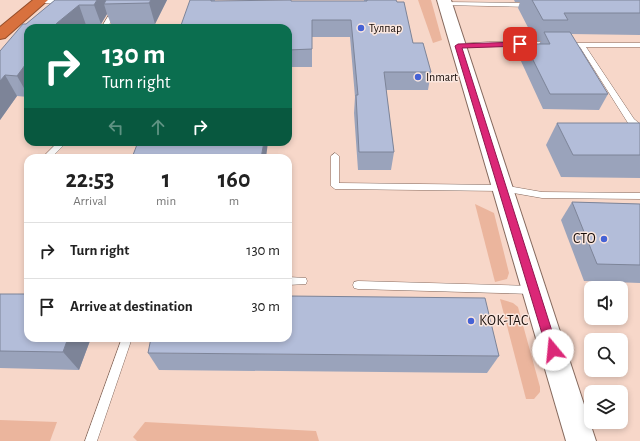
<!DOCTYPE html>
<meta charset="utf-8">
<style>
:root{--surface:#fff;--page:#f6f6f6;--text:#222;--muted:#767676;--line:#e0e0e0}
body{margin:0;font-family:"Alegreya Sans",sans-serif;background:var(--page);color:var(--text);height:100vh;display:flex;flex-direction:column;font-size:15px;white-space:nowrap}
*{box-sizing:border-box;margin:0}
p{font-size:13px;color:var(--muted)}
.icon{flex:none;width:22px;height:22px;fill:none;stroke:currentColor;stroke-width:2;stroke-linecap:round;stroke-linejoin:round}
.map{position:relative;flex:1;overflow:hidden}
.panel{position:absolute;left:24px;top:154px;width:268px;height:188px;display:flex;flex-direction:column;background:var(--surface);border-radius:12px;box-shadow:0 2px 6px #0003}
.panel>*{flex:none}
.banner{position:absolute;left:24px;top:24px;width:268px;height:122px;border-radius:12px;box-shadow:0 2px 6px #0003;background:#0b6e4f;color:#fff;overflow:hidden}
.controls{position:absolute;left:584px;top:281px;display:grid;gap:8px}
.controls a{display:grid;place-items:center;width:44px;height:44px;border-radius:8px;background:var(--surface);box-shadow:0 2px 6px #0003;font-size:20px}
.pin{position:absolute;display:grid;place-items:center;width:34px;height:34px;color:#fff;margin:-17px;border-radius:8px;box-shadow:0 2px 6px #0006}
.me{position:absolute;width:44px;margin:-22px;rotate:343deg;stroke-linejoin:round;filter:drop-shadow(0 0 3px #0008)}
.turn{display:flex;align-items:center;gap:14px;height:84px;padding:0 12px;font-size:18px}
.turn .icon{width:52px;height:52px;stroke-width:2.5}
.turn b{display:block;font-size:28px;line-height:34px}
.lanes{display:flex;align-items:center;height:38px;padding:0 12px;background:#0003;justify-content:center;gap:20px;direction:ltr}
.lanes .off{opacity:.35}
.eta{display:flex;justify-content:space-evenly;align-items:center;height:68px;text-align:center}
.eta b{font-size:24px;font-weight:700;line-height:28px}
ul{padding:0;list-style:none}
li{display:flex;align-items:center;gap:12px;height:56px;padding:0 12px;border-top:1px solid var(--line)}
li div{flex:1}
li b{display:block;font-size:15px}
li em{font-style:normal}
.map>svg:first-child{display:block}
.green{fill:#ebb59d}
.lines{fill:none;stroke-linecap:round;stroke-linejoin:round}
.lane-casing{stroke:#85695d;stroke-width:1}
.secondary-casing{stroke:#85695d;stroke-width:2}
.highway-casing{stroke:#944e2b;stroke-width:2}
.lane{fill:#fff;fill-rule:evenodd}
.secondary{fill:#fff;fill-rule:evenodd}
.highway{fill:#d8713e;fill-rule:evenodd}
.wall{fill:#9aa3bb}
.shaded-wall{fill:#7d8498}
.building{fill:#b3bdd9;stroke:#7d8498}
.route{fill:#db2777;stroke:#8e194d}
.poi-dot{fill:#4662d5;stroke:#fbe7df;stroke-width:1.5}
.labels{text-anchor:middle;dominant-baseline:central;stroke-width:3;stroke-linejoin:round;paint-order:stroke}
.far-poi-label{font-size:12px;fill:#170c08;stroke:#fbe7df;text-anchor:start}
.poi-label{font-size:14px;fill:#170c08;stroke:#fbe7df;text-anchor:end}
</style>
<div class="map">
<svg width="640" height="441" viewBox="0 0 640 441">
<rect width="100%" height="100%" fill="#f7d7c9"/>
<g class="green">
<polygon points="418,0 431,0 442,40 433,43"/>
<polygon points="475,204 494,213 509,273 507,279 495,282"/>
<polygon points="500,299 513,303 518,307 540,387 540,392 534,399 526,399"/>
<polygon points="0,420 57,422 50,441 0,441"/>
<polygon points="145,422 316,431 319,441 137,441 133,437"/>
</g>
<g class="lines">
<g class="lane-casing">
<g id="lane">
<path d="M38 0H84C74 6 52 3 40 3L38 2Z"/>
<polygon points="118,0 124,0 107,28 101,28"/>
<polygon points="445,2 532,3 535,5 532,7 443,5 443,3"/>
<polygon points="489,42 551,42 554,44 551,46 489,46 458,48 455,46 458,44"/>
<polygon points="566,43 640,43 640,47 586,47 634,119 640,124 640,129 628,123 580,47 564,46 564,44"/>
<polygon points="58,142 67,142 51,158 42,158"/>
<polygon points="335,153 339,156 339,183 502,185 542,192 640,193 640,199 542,198 502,191 335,189 331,186 331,156"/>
<polygon points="288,277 306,278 307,281 306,284 288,285"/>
<polygon points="358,281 533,286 537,287 538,290 537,293 533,294 358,289 354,288 353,285 354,282"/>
<polygon points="122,338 132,338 97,441 85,441"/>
</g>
</g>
<g class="secondary-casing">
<polygon id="secondary" points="437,0 451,0 596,441 566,441"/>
</g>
<g class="highway-casing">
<polygon id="highway" points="33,0 48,0 5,38 0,39 0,27"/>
</g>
<use href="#lane" class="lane"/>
<use href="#secondary" class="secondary"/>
<use href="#highway" class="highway"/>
</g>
<g class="wall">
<polygon points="55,0 167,0 155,24 111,24 107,14 101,24 86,25 83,28 28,28 28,97 17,96 0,120 0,51 26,24"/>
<polygon points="190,0 215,0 215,1 364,1 364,0 396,0 413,43 431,72 428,90 386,90 394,152 391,170 358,170 354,113 355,97 350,37 312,37 312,67 288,67 288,28"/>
<polygon points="514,0 640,0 640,35 571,34 608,94 599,110 543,109 520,59 525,44 539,44 541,41 535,41 518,8 520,2 515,2"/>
<polygon points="557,123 640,123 640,178 561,177 546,145"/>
<polygon points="133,155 266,158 134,158"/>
<polygon points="572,202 640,204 640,283 584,281 561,220"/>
<polygon points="0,294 28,338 91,338 79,370 0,368"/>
<polygon points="148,353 499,356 487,373 159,370"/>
</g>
<g class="shaded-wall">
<polygon points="97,0 108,0 104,4 107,14 101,24 94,5"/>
<polygon points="151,0 167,0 155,24 149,3"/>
<polygon points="79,5 86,25 83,28 53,28 57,23"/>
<polygon points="28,61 28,95 17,76"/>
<polygon points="5,75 17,96 0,120 0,81"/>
<polygon points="264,142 268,142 266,158 261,158"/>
<polygon points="68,338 91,338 79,370 63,352"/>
</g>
<g class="building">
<polygon points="55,0 97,0 94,5 79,5 57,23 53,28 28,28 28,61 17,76 5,75 0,81 0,51 23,24 26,24"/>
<polygon points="106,0 151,0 149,3 104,4"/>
<polygon points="190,0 211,0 211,1 291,0 291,1 367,1 367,0 396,0 397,2 404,2 413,43 423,43 431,72 384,72 394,152 359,152 356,95 358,95 351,20 312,20 312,49 288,50 288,28 180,28"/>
<polygon points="532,0 640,0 640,13 564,13 568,20 543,20"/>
<polygon points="544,32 570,32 608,94 550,94 525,44 550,44"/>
<polygon points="557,123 640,123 640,155 573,155"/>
<polygon points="138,142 264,142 261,158 133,155"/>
<polygon points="572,202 640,204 640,265 597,264"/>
<polygon points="0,294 28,294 28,338 68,338 63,352 0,351"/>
<polygon points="288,296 485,298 499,356 148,353 151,338 288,338"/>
</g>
<polygon class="route" points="520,42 522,43 522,46 462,48 558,350 557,354 553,356 549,354 547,350 455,46 458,44"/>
<g class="poi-dot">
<circle cx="361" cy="28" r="4"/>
<circle cx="418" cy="77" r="4"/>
<circle cx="604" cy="239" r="4"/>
<circle cx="471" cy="321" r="4"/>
</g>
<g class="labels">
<g class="far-poi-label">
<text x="369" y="28">Тулпар</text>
<text x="426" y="77">Inmart</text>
</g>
<g class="poi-label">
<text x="596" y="239">СТО</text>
<text x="479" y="321" text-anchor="start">КОК-ТАС</text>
</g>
</g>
</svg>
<div class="controls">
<a><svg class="icon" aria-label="sound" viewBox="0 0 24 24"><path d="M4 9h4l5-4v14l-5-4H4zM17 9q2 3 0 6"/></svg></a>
<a><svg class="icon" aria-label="search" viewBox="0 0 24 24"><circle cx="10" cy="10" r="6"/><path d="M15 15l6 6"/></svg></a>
<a><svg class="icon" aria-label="layers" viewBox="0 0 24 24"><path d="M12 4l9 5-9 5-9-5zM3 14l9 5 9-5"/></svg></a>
</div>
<div class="pin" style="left:520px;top:44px;background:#d93025"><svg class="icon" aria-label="arrive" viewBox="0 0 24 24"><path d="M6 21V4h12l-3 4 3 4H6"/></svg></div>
<svg class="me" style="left:553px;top:350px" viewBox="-20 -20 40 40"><circle r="19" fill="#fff"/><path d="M0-13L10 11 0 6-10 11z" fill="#db2777"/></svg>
<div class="banner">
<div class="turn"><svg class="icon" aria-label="right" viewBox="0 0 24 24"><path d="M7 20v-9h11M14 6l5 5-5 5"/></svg><div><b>130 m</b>Turn right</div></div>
<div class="lanes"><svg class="icon off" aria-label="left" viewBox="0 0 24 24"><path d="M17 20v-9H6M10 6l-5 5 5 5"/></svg><svg class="icon off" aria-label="ahead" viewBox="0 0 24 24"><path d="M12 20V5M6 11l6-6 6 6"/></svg><svg class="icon" aria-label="right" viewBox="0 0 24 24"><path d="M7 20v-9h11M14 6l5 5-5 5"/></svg></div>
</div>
<section class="panel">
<div class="eta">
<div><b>22:53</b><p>Arrival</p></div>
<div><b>1</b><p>min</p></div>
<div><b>160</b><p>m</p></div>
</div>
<ul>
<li><svg class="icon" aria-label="right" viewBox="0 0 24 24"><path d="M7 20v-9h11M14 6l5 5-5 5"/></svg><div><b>Turn right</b></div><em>130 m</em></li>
<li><svg class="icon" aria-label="arrive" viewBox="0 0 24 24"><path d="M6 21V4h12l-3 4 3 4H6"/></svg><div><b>Arrive at destination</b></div><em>30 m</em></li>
</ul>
</section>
</div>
